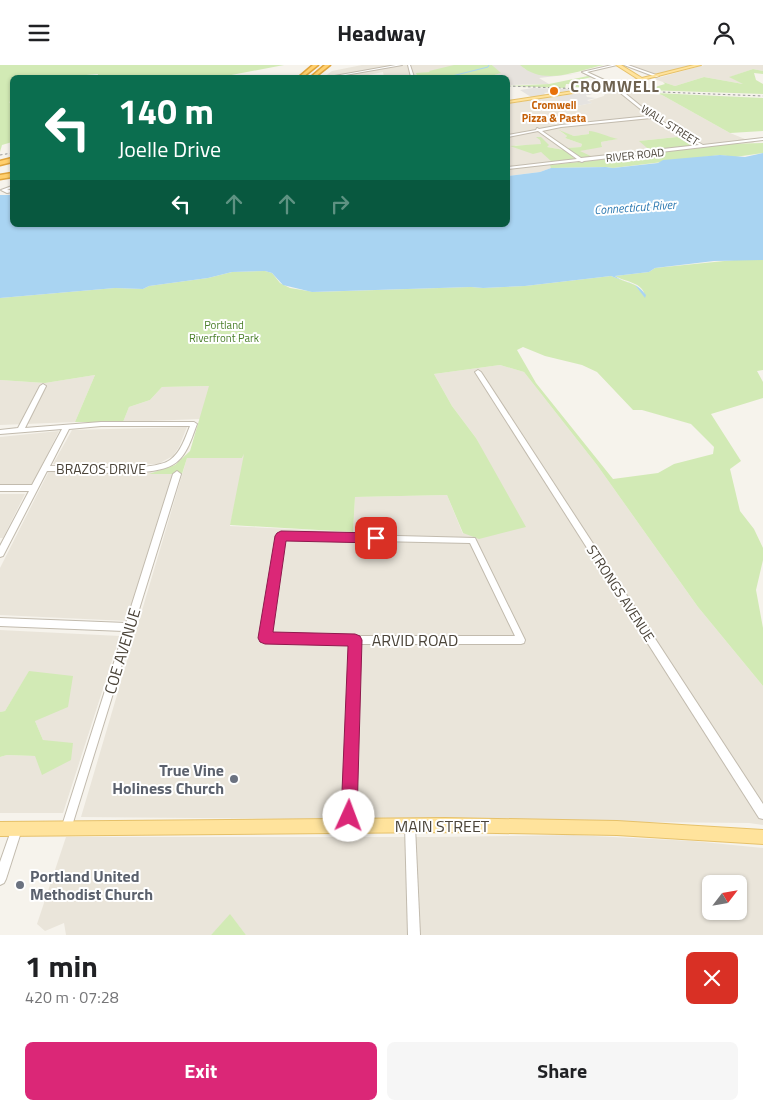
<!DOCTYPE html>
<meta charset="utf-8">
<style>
:root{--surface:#fff;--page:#f6f6f6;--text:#202124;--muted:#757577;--accent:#db2777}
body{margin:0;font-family:"Titillium Web",sans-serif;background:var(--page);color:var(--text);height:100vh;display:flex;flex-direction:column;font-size:19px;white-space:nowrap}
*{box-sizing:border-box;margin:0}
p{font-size:16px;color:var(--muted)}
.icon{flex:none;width:28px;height:28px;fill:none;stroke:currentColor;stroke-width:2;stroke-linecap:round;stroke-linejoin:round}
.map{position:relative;height:870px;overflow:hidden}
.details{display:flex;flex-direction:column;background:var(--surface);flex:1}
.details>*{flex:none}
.top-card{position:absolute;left:10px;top:10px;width:500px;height:152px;border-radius:8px;box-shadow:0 1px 4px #0004;background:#0b6e4f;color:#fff;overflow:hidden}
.needle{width:32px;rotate:59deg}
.controls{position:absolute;left:702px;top:810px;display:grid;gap:10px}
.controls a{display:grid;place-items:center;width:45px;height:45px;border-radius:8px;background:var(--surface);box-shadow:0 1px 4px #0004;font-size:25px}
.pin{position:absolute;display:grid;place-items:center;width:42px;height:42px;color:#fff;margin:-21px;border-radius:10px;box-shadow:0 2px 8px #0006}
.me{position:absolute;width:55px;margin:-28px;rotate:2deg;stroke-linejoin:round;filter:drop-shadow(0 0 4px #0008)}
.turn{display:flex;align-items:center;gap:18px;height:105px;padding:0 25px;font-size:22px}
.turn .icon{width:65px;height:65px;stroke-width:2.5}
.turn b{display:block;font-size:35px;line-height:42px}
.lanes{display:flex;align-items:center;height:48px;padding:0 25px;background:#0003;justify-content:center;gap:25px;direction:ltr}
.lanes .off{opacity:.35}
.round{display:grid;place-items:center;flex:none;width:52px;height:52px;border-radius:8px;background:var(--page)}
.headline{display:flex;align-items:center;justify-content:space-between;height:85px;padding:0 25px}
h1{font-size:30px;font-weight:700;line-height:38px}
.cta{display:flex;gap:10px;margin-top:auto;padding:10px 25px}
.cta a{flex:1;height:58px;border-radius:8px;background:var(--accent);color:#fff;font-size:20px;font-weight:700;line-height:58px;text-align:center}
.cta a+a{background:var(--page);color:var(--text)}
header{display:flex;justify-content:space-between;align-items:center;height:65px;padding:0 25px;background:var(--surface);font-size:22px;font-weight:700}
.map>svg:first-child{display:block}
.residential{fill:#eae5da;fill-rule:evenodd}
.industrial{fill:#e6e2dd}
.green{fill:#d2eab5;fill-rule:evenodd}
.parking{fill:#e5e3e0}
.water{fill:#a9d4f2}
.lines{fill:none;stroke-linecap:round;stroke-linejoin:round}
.stream{stroke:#a9d4f2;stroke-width:1}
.minor-casing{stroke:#c2bbae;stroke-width:2}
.major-casing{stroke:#e6c16a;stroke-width:2}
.highway-casing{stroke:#e0a43c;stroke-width:3}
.minor{fill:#fff;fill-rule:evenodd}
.major{fill:#ffe39c;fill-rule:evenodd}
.highway{fill:#ffcf6e;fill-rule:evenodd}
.rail{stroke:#9a9a9a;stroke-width:1;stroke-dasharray:2.5 2.5;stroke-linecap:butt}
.route{fill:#db2777;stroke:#8e194d}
.food-dot{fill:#e8710a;stroke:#fff;stroke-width:2}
.worship-dot{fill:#6b7280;stroke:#fff;stroke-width:2}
.labels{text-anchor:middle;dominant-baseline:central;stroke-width:4;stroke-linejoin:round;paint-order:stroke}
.far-food-label{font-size:11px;font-weight:bold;fill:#c56008;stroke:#fff}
.far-street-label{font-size:11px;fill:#4b4439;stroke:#fff}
.far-park-label{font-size:11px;fill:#4a7f2a;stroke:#fff}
.far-water-label{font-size:12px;font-style:italic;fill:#2e7ab2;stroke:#fff}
.street-label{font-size:14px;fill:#4b4439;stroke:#fff}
.far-district-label{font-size:16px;font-weight:bold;letter-spacing:1px;fill:#6e6250;stroke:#fff}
.near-street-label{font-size:16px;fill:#4b4439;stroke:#fff}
.near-worship-label{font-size:16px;font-weight:bold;fill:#5b616d;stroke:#fff;text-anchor:end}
</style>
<header><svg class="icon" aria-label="menu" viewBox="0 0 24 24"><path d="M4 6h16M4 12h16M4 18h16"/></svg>Headway<svg class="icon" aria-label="person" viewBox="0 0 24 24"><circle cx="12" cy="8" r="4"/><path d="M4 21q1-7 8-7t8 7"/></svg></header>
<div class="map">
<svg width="763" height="870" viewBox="0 0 763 870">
<rect width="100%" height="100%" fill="#f6f3ec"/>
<g class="residential">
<polygon points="362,0 454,0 454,1 431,7 416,9 417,12 384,12 383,7 358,12 324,12 332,6"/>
<polygon points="627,0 691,0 657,10"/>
<polygon points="704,0 763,0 763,6 753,4 730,12 744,18 743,19 704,12 675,21 654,14"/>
<path d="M606 26 662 30 730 68 755 78 724 79 697 83 676 72 640 76 654 88 551 100V103L540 107 508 111V39L554 31 572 42 592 38 588 36 604 31ZM560 66 574 71 590 69 617 74 601 77 602 81 579 86 567 83 581 82 582 79 565 73 567 71ZM540 75 546 82 564 85 544 91 547 90 541 87 527 86 514 80H538L542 79Z"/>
<polygon points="500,300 524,307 597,400 698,542 763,621 763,760 749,758 81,752 187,393 242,393 244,388 245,391 230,461 353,467 355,432 447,430 463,469 487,396 476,373 452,341 434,309"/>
<polygon points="95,310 75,357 0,360 0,315 45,318"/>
<polygon points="210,321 200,354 123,357 129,342 150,335 162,322"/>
<polygon points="187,362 179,382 173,391 158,399 53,399 72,365"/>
<polygon points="59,366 32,420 0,420 0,372"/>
<polygon points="161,406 151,408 173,409 127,556 0,550 0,503 48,408"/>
<polygon points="0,429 25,429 3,473 0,473"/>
<polygon points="0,565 120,571 63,748 0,748 0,692 7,690 35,691 43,675 35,656 29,607 5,646 0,647"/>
<path d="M573 770 693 776 763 783V870H246L230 850 211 870H66L64 858 45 866 37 859 66 772H433ZM711 819H739V846H711Z"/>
</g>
<polygon class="industrial" points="492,0 521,0 525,4 549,11 582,8 539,13 549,19 508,20 508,12 488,12 500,8"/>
<g class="green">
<polygon points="0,0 284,0 221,12 97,12 98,9 86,10 82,12 12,12 12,36 9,37 12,39 12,77 2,80 0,87"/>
<polygon points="454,0 492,0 501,8 488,12 417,12 416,8 430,7 429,6"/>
<path d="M520 0H604C579 5 544 22 520 0Z"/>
<polygon points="753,4 763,6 763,9 754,8 756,15 763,19 763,29 645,25 665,19 663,17 675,21 704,12 743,19 729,12"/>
<polygon points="588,11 592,12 574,16 580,19 594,18 594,20 608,20 589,23 575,22 577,19 566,19 565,23 508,21 549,19"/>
<polygon points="655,28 763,33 763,66 730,68 662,30"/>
<path d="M559 65 574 71 589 69V66C596 66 608 72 618 74L601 77 602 82 580 86 595 93 583 95 566 83 581 82 582 79 565 73 567 71Z"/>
<polygon points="536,72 541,72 549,80 547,82 564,85 575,94 559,97 551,96 541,87 533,89 510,81 541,79 540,75"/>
<polygon points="677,72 697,83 724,79 763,78 763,88 735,92 720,90 613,103 606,102 551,103 550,100 607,94 621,97 645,95 643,90 653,88 639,76"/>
<path d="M744 194 763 195V305L757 306 763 317V333L711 349 741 396 730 404 740 446 754 464 763 483V495L756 525 763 563V621L698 542 597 400 524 307 500 300 434 309 452 341 476 373 526 462 479 474 463 468 447 430 355 432 353 467 230 460 244 389 242 393H187L182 409H149L175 400 190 386 209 321 162 322 150 335 129 342 123 357H75L95 310 45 318 0 315V233L115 223 143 224 149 221 208 213 232 207 265 206 272 208 280 218 290 223 314 227 471 222 483 223 525 221 611 211 635 220 645 232C644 217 625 217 615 211L649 207 655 203ZM523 282 545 291 582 300 597 307 633 345H642L691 359 714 382 713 389 674 399 658 408 613 414 536 318 517 285Z"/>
<polygon points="29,606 73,611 68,642 35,656 43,675 73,678 71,695 42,710 35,691 7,690 0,692 0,647 5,646"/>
<polygon points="230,849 246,870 211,870"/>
</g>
<g class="parking">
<polygon points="533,23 571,24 572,25 555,28 554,27 558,27 556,25 550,25 551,27 544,28 546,30 531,32 520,25"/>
<polygon points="586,27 592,30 586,30 587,32 596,33 587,35 592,38 572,42 554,32"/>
</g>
<path class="water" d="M763 88V195L714 196 655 203 649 207 615 211C627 220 635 215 646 230L645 233 635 220 611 211 525 221 483 223 471 222 312 227 283 220 272 208 265 206 232 207 208 213 149 221 143 224 115 223 0 233V130H12V160H508V111L540 107 551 103 606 102 613 103 658 98 663 95 720 90 745 92Z"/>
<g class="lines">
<polyline class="stream" points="448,12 488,2 489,0"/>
<g class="minor-casing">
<g id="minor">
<polygon points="396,0 402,0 334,12 329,12"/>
<polygon points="408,0 410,0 414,12 411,12"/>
<path d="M612 0H617L587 7 615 20 653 51 703 80 763 73V75L584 96 582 97 579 96 508 104V102L577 94 538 66 508 72V70L536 65 537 63 539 64 561 60 649 51 613 22 582 7ZM651 53 699 80 581 93 542 66 561 62Z"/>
<polygon points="624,0 628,0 659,11 656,12"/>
<polygon points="12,121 12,123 7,125 12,125 12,127 7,128 1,125"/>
<polygon points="478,305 481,307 763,739 763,754 759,753 475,307"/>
<path d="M43 319 46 321 25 363 101 357H194L197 359C192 372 187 391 174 399 152 414 76 406 47 406L3 491 0 492V481L29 426H0V420H32L62 364 0 369V365L18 363 40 321ZM101 361H190C185 373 181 387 170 395 152 408 75 401 50 401L69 364Z"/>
<polygon points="177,406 181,409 71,764 70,768 66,769 62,768 61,764 124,566 0,561 0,553 126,558 173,409"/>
<path d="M281 468 475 473 525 575 524 578 521 579H359L353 761 352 765 348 766 344 765 343 761 350 579 265 577 262 576 261 573 277 471 278 469ZM284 474 470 478 515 571H355L270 569Z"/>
<polygon points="410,756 414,757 415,761 420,870 408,870 405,761 406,757"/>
<polygon points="17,759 21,760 22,764 6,814 4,818 0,820 0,797 13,760"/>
</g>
</g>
<g class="major-casing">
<g id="major">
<polygon points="616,0 621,0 642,13 694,0 701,0 619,21 508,38 508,36 619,19 638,14"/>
<polygon points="445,753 617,756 763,765 763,779 617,770 445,767 0,771 0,757"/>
</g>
</g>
<g class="highway-casing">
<g id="highway">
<polygon points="313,0 318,0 303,12 299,12"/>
<polygon points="325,0 330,0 315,12 311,12"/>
<polygon points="12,93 12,97 0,100 0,96"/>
<polygon points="12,108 12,112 0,114 0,110"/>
</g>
</g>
<use href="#minor" class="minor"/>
<use href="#major" class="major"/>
<use href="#highway" class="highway"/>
<g class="rail">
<polyline points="508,21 763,31"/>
<polyline points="0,90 12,88"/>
</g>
</g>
<polygon class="route" points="281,466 376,468 381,470 382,473 381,477 376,478 286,476 273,567 355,569 360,571 362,575 357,751 355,757 349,759 343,757 341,751 348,581 265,579 260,577 258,573 275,471 277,468"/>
<circle class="food-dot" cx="554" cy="26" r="5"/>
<g class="worship-dot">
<circle cx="234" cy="714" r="5"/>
<circle cx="20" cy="820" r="5"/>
</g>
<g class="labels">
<g class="far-food-label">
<text x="554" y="40">Cromwell<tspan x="554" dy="13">Pizza &amp; Pasta</tspan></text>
</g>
<g class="far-street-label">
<text transform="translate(670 60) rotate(32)">WALL STREET</text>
<text transform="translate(635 90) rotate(-6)">RIVER ROAD</text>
</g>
<g class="far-park-label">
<text x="224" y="260">Portland<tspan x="224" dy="13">Riverfront Park</tspan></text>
</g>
<g class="far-water-label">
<text transform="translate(635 142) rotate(-4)">Connecticut River</text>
</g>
<g class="street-label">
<text x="101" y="403">BRAZOS DRIVE</text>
<text transform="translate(621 528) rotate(57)">STRONGS AVENUE</text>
</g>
<g class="far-district-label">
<text x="615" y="21">CROMWELL</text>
</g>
<g class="near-street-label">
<text x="415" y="575">ARVID ROAD</text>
<text transform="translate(122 586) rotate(-73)">COE AVENUE</text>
<text x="442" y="761">MAIN STREET</text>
</g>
<g class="near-worship-label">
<text x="224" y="705">True Vine<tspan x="224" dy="18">Holiness Church</tspan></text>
<text x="30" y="811" text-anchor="start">Portland United<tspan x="30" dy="18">Methodist Church</tspan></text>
</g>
</g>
</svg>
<div class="controls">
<a><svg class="needle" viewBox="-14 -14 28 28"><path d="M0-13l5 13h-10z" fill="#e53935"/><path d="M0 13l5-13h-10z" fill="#757577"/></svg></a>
</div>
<div class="pin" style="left:376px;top:473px;background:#d93025"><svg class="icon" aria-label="arrive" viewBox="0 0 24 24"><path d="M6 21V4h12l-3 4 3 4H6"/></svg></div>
<svg class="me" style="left:349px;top:751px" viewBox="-20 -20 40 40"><circle r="19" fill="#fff"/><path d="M0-13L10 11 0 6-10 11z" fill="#db2777"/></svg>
<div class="top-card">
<div class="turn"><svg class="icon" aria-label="left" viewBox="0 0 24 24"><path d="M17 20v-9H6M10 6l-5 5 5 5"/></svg><div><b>140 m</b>Joelle Drive</div></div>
<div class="lanes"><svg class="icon" aria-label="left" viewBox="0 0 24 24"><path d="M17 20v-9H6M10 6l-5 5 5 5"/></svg><svg class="icon off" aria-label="ahead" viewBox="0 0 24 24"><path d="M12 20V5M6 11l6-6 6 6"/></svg><svg class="icon off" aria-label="ahead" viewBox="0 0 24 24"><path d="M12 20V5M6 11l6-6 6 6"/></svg><svg class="icon off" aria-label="right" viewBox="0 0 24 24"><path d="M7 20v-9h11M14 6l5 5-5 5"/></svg></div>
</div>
</div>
<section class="details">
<div class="headline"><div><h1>1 min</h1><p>420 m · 07:28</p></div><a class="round" style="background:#d93025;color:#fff"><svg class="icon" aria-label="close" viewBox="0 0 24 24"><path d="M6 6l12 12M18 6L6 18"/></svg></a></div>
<div class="cta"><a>Exit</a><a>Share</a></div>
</section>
